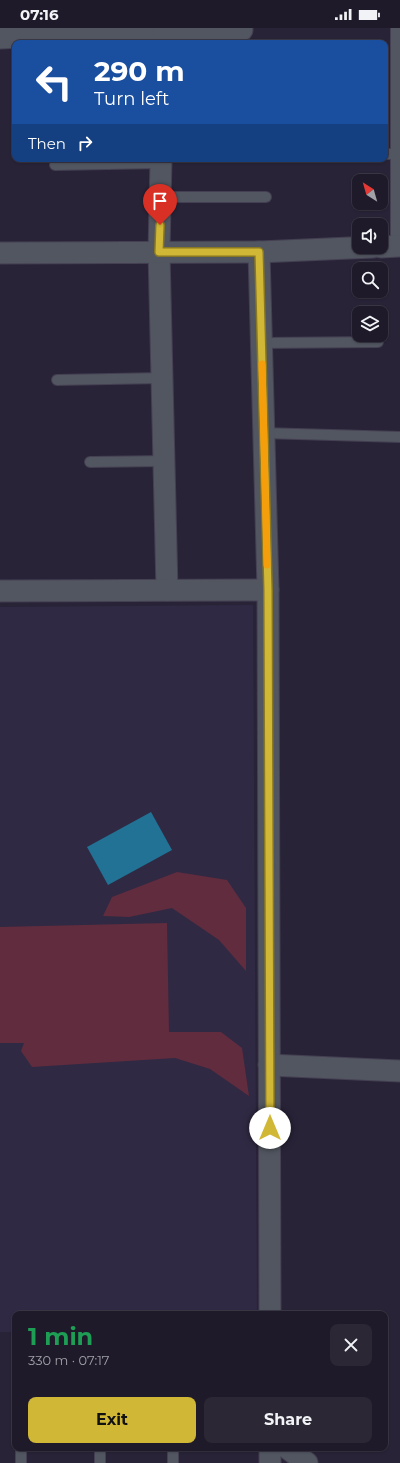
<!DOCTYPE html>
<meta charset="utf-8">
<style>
:root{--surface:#1e1a29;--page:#2b2735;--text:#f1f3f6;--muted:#a1a1a8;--line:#3c3846;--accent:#d1b736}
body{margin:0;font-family:Montserrat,sans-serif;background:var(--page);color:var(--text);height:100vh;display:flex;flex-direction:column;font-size:15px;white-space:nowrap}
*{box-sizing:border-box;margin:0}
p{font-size:13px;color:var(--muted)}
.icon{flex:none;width:22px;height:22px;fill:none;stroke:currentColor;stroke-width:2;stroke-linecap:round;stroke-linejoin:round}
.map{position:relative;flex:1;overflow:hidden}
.details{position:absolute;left:12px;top:1283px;width:376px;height:140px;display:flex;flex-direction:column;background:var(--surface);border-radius:8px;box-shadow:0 1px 3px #0004,0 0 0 1px var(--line)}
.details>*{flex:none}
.top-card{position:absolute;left:12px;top:12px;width:376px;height:122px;border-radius:8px;box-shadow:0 1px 3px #0004,0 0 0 1px var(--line);background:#1a4fa0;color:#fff;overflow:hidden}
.needle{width:26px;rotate:323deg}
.controls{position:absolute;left:352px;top:146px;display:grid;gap:8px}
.controls a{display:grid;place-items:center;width:36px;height:36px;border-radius:8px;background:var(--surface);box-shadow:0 1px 3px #0004,0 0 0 1px var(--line);font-size:20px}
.pin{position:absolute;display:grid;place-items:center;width:34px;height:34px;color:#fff;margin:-41px -17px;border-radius:50% 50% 50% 0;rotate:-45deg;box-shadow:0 0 4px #0007}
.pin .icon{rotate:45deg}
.me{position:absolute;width:44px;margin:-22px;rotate:0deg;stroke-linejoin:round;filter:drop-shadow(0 0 3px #0008)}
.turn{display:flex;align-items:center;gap:14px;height:84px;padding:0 16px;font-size:18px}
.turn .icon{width:52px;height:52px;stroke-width:2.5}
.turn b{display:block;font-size:28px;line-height:34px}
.then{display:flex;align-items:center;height:38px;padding:0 16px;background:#0003;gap:8px;font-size:15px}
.round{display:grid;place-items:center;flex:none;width:42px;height:42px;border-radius:8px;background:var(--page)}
.headline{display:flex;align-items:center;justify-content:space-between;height:68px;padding:0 16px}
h1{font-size:24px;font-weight:700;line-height:30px;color:#1e9e55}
.primary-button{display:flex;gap:8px;margin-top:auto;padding:8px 16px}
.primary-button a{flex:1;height:46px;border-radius:8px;background:var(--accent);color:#111;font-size:16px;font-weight:700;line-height:46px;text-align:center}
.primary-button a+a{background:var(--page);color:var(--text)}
.status{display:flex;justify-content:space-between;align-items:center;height:28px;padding:0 20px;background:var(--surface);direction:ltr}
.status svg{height:11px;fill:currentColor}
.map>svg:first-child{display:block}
.built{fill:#302943}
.green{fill:#612c3e}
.water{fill:#217295}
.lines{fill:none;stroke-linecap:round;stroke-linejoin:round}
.lane-casing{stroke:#443f52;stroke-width:12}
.street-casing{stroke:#443f52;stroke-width:23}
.lane{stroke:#515660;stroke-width:10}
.street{stroke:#515660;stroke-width:21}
.route-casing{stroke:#887723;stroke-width:10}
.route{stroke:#d1b736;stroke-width:7}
.slow{stroke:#f59e0b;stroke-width:7}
</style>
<div class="status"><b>07:16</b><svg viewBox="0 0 49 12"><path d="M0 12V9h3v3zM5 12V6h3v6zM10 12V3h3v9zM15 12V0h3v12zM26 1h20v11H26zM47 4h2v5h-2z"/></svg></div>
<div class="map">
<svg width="400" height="1435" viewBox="0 0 400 1435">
<rect width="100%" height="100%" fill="#282337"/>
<polygon class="built" points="253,577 257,1286 15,1286 15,1304 0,1304 0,579"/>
<g class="green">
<polygon points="177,844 227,852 246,880 246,943 219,912 172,880 129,889 103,888 112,869"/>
<polygon points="167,895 169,1004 221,1004 242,1020 249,1068 210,1041 175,1030 32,1039 21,1023 24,1015 0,1015 0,899"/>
</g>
<polygon class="water" points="151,784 172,822 108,857 87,819"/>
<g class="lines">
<g class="lane-casing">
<g id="lane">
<polyline points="385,126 396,126"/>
<polyline points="55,137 161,135"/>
<polyline points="161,169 266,169"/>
<polyline points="396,218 396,0"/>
<polyline points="262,315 378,314"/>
<polyline points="57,352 162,350"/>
<polyline points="263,405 400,409"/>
<polyline points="90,434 164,433"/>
<polyline points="21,1420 21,1435"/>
<polyline points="100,1420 100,1435"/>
<polyline points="173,1420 173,1435"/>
</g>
</g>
<g class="street-casing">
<g id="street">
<polyline points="0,10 164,2 164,0"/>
<polyline points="164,15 164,2 242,2"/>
<polyline points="161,131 159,224 167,562"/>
<polyline points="381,219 400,218"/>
<polyline points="259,224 268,562 270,1286"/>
<polyline points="0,225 259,224 373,219"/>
<polyline points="0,563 268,562"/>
<polyline points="269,1037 400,1043"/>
<polyline points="287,1420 307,1435"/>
<polyline points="270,1435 270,1420"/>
</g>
</g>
<use href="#lane" class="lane"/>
<use href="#street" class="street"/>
</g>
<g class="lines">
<g class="route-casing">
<polyline id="route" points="160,197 159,224 259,224 268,562 270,1100"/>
</g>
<use href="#route" class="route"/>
<polyline class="slow" points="262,336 267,537"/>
</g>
</svg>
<div class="controls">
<a><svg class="needle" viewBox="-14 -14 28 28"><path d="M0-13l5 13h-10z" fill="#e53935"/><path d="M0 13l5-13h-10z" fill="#a1a1a8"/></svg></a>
<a><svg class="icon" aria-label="sound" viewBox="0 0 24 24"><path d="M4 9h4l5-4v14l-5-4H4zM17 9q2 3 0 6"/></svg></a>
<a><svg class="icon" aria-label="search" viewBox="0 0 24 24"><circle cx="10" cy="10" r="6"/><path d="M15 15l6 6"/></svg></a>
<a><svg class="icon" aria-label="layers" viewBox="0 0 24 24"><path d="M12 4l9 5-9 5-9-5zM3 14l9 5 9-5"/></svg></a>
</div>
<div class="pin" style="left:160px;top:197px;background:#d93025"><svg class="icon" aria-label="arrive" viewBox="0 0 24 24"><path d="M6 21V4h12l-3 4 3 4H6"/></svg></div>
<svg class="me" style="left:270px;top:1100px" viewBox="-20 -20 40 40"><circle r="19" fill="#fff"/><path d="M0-13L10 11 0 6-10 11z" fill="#d1b736"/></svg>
<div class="top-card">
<div class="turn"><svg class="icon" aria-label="left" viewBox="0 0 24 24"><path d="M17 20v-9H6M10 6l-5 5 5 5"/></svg><div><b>290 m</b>Turn left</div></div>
<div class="then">Then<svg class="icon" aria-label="right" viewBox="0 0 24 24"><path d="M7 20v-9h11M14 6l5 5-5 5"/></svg></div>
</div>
<section class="details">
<div class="headline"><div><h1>1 min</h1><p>330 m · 07:17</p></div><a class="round"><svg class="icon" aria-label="close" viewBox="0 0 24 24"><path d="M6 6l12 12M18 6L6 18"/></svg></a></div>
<div class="primary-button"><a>Exit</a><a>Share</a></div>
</section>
</div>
